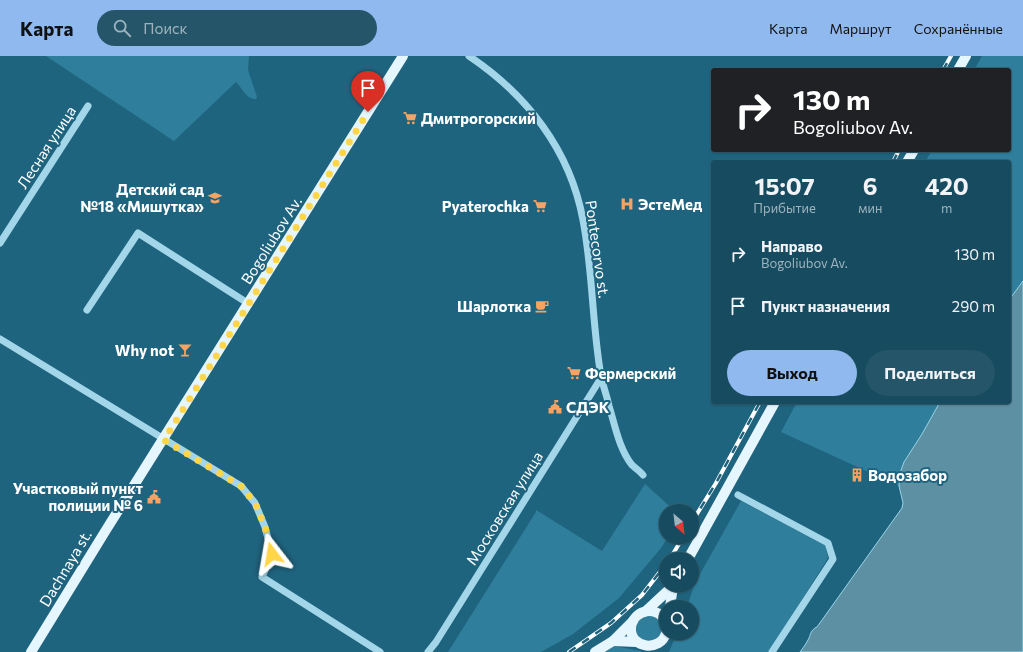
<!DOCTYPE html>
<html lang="ru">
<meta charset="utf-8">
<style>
:root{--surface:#174b5f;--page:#245568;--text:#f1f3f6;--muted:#9eb3bd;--line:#366374;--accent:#90b9f0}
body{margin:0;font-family:Commissioner,sans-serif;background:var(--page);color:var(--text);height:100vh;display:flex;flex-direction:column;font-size:15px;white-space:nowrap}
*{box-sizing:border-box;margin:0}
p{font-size:13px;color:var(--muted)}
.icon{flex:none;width:22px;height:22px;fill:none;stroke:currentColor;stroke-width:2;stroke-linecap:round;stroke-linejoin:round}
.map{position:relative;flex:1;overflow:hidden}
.drawer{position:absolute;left:711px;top:104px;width:300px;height:244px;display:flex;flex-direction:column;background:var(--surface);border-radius:4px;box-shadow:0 1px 3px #0004,0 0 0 1px var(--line)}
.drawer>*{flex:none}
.banner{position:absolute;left:711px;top:12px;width:300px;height:84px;border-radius:4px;box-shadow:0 1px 3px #0004,0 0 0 1px var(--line);background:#202124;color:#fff;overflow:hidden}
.needle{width:26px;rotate:152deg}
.fabs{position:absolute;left:659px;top:448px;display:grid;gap:8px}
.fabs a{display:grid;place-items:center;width:40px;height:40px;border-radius:50%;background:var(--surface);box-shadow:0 1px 3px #0004,0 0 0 1px var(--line);font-size:20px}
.pin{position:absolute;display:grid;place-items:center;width:34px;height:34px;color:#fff;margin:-41px -17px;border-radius:50% 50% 50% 0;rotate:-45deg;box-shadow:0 0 4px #0007}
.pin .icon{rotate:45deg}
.me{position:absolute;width:44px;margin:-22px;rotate:346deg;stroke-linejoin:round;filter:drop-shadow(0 0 3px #0008)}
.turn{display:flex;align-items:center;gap:14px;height:84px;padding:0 16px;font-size:18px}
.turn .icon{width:52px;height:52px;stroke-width:2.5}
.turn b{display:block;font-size:28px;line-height:34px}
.eta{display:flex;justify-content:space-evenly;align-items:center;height:68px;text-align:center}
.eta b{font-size:24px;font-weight:700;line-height:28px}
.primary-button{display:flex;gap:8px;margin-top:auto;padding:8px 16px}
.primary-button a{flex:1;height:46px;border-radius:24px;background:var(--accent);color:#111;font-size:16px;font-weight:700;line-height:46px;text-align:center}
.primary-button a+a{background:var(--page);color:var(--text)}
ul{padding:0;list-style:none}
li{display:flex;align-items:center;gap:12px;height:52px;padding:0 16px}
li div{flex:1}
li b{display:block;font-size:15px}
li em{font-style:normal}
header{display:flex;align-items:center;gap:24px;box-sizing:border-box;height:56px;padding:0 20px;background:var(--accent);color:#111}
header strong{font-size:19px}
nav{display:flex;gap:22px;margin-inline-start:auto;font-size:14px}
.search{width:280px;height:36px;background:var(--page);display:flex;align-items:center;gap:10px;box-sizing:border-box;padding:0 14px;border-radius:22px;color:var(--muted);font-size:15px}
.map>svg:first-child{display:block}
.green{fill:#2f7e9c}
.water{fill:#5e90a3;stroke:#97d4e9}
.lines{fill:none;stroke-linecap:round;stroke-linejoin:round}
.minor{stroke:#a3d6e8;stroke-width:7}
.major{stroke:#e6f6fe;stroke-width:10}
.rail-casing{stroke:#fff;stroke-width:4}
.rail{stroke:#1f647f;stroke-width:2.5;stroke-dasharray:8;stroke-linecap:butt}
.route{stroke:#ffd54a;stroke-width:7;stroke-dasharray:0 12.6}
.labels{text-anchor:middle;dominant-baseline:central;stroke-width:4;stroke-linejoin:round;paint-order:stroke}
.poi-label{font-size:15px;font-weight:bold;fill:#fff;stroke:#1f647f;text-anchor:start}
.street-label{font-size:15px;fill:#fff;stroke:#1f647f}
</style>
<header>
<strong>Карта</strong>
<div class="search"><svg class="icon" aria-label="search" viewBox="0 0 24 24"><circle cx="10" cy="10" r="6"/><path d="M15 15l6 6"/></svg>Поиск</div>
<nav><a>Карта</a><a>Маршрут</a><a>Сохранённые</a></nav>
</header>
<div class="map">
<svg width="1023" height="596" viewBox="0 0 1023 596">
<rect width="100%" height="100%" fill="#1f647f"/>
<g class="green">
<path d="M46 0H249L248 14 257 41 256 43C247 44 242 32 236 26L174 85Z"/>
<polygon points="982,0 1023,0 1023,225 1009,244 1009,106 925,106 932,94 1009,94 1009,14 974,14"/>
<polygon points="797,346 940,346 922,378 904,406 900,417 899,430 781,376"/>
<polygon points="645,428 675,455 666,455 666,481 668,481 661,492 619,542 573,578 541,596 448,596 536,456 536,454 602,495"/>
<polygon points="741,445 825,489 828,502 769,596 669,596 677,577 692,577 692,551 687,551 695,527"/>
<circle cx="649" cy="573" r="13"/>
<polygon points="614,590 641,595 641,596 604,596"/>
</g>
<path class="water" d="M1023 225V596H800C803 592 806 588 808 584 811 579 810 574 817 571L902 452 903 447 899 430 900 417 904 406 922 378 940 346H1009V244Z"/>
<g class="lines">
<g class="minor">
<path d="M469 0C527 39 570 94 583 164 593 216 592 269 601 320 603 330 607 340 609 350 615 369 619 393 632 409 635 412 640 415 643 419"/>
<polyline points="0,187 88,50"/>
<polyline points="87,254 138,177 249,248"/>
<polyline points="0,283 241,430 255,447 265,471 272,498 262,521 380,596"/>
<polyline points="738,439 828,487 833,503 772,596"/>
<polyline points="428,596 436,586 601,322"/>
</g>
<g class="major">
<polyline points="958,14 966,0"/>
<polyline points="907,106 914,94"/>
<polyline points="688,503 775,346"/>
<polyline points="670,551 673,530"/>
<polyline points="646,555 674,529"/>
<path d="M666 567C660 549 633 552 631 572 630 593 661 596 666 577"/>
<polyline points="613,585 637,586"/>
<polyline points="31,596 106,474 403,0"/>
<polyline points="595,596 613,585 633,565"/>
</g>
<g class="rail-casing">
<g id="rail">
<polyline points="943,14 951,0"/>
<polyline points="893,106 899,94"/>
<polyline points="692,466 716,427 760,346"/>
<polyline points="670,503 683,481"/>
<polyline points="569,596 611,567 642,539 666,508"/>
</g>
</g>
<use href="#rail" class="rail"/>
</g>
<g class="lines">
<polyline class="route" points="272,498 265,471 255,447 241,430 164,384 368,56"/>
</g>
<defs>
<g id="supermarket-bare" transform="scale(1.08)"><path d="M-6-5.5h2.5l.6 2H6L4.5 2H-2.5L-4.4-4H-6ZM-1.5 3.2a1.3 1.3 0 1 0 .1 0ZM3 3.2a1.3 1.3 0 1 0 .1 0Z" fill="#f6a363" stroke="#1f647f" stroke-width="2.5" paint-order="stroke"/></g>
<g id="school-bare" transform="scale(1.08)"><path d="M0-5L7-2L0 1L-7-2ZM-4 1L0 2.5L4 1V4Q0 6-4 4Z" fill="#f6a363" stroke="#1f647f" stroke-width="2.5" paint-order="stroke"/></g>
<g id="hospital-bare" transform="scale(1.08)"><path d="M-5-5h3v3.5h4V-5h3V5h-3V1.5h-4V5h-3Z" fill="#f6a363" stroke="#1f647f" stroke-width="2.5" paint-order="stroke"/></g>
<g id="cafe-bare" transform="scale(1.08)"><path d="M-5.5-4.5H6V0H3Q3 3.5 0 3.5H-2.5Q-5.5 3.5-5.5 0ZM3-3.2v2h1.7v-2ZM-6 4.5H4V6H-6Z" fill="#f6a363" stroke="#1f647f" stroke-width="2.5" paint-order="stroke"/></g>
<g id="bar-bare" transform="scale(1.08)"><path d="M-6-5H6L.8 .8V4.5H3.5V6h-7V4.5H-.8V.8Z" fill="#f6a363" stroke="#1f647f" stroke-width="2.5" paint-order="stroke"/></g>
<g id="civic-bare" transform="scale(1.08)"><path d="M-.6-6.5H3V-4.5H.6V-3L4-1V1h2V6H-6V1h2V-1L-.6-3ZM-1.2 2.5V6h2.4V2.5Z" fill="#f6a363" stroke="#1f647f" stroke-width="2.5" paint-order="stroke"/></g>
<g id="building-bare" transform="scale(1.08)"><path d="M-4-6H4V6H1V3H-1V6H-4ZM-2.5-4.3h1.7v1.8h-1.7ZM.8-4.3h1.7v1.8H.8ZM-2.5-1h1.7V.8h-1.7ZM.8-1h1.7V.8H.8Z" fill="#f6a363" stroke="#1f647f" stroke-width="2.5" paint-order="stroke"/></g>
</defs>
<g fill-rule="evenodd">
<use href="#supermarket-bare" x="410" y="62"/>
<use href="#school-bare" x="215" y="142"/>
<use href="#hospital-bare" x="627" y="148"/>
<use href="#supermarket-bare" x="540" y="150"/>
<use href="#cafe-bare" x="542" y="250"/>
<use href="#bar-bare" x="185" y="294"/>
<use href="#supermarket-bare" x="574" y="317"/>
<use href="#civic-bare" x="555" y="351"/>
<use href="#building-bare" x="857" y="419"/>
<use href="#civic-bare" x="154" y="441"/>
</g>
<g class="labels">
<g class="poi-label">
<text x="421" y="62">Дмитрогорский</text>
<text x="204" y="133" text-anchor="end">Детский сад<tspan x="204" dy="17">№18 «Мишутка»</tspan></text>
<text x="638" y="148">ЭстеМед</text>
<text x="529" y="150" text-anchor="end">Pyaterochka</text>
<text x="531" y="250" text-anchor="end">Шарлотка</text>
<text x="174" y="294" text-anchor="end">Why not</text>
<text x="585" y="317">Фермерский</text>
<text x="566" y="351">СДЭК</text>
<text x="868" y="419">Водозабор</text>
<text x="143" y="432" text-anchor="end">Участковый пункт<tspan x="143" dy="17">полиции № 6</tspan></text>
</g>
<g class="street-label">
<text transform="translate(46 91) rotate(-57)">Лесная улица</text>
<text transform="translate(271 184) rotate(-58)">Bogoliubov Av.</text>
<text transform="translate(598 193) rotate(82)">Pontecorvo st.</text>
<text transform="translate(504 452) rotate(-58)">Московская улица</text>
<text transform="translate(65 512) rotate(-59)">Dachnaya st.</text>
</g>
</g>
</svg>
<div class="fabs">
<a><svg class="needle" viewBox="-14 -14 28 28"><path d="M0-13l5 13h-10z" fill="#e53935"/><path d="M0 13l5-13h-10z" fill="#9eb3bd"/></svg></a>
<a><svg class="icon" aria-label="sound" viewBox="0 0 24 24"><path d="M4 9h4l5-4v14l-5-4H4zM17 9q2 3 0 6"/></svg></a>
<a><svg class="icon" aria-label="search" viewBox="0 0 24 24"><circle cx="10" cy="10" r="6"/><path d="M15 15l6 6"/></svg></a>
</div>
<div class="pin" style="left:368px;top:56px;background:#d93025"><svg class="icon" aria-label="arrive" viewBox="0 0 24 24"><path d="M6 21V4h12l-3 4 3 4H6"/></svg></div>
<svg class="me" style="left:272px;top:498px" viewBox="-20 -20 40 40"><path d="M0-17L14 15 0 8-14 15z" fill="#ffd54a" stroke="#fff" stroke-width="4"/></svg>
<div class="banner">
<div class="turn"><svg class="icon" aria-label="right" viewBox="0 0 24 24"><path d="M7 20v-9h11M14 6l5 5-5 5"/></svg><div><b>130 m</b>Bogoliubov Av.</div></div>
</div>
<section class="drawer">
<div class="eta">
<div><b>15:07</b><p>Прибытие</p></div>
<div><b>6</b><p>мин</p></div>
<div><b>420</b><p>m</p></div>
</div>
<ul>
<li><svg class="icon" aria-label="right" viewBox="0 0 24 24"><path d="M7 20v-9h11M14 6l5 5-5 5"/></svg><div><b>Направо</b><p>Bogoliubov Av.</p></div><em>130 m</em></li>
<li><svg class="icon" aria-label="arrive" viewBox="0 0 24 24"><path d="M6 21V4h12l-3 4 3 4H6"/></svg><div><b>Пункт назначения</b></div><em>290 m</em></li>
</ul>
<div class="primary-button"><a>Выход</a><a>Поделиться</a></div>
</section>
</div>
